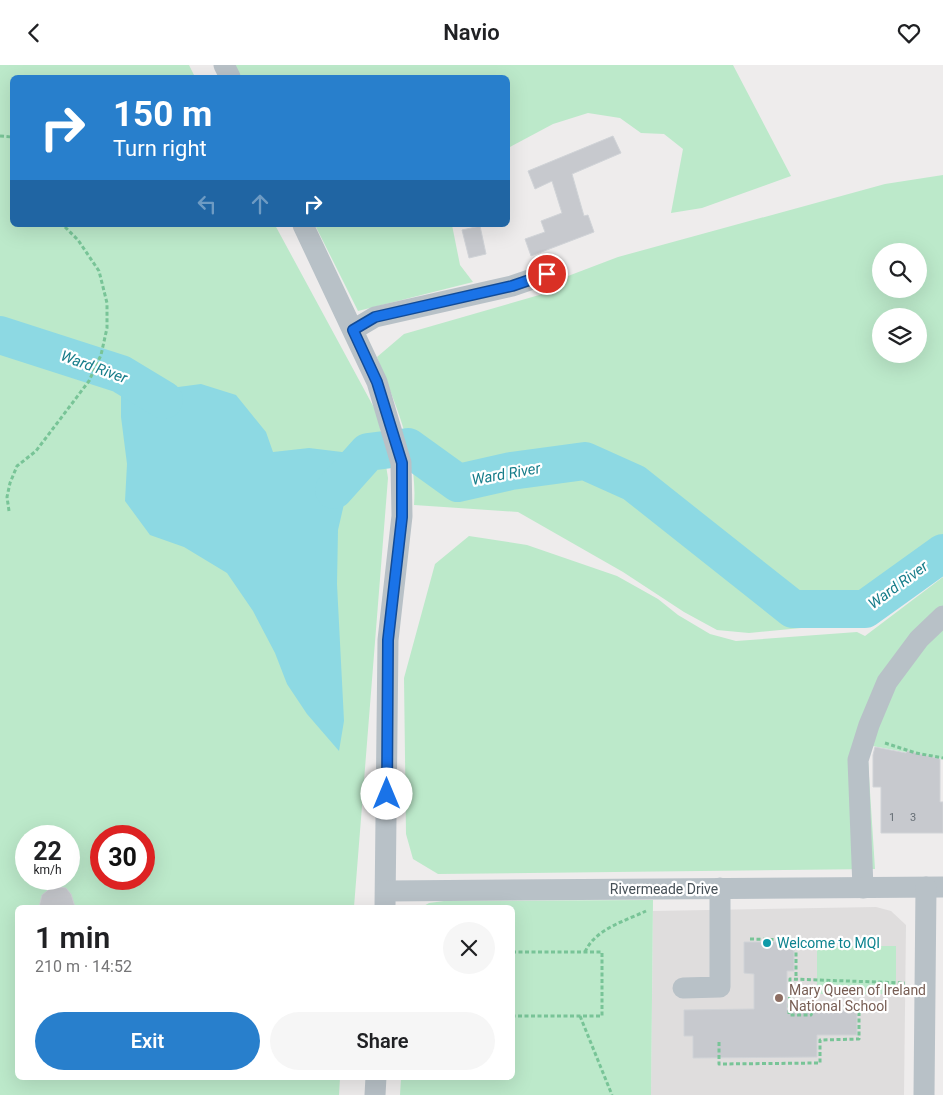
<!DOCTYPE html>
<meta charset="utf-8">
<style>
:root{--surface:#fff;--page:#f6f6f6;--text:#202124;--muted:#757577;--accent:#287fcc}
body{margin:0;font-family:Roboto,sans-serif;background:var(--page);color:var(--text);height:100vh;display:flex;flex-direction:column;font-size:19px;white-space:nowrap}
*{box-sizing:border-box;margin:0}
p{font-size:16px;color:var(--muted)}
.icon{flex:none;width:28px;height:28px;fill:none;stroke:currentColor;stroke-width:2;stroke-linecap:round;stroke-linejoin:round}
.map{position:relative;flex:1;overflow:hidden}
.sheet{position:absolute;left:15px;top:840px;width:500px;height:175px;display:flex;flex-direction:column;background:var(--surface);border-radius:8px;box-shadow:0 5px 20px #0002}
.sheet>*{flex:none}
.guide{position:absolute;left:10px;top:10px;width:500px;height:152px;border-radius:8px;box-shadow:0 5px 20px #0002;background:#287fcc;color:#fff;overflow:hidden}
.fabs{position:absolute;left:872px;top:178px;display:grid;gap:10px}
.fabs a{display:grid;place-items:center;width:55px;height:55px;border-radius:50%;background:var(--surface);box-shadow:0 5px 20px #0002;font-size:25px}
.speed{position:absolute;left:15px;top:760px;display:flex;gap:10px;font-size:25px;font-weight:700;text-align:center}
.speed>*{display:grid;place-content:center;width:65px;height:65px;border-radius:50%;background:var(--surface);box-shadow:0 5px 20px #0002;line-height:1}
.speed small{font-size:12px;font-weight:400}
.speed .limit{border:8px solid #d22;background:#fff;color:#111}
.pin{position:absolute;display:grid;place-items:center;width:42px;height:42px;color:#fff;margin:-21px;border:2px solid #fff;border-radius:50%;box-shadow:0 1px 5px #0007}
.me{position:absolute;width:55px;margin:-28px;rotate:0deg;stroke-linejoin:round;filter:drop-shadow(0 0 4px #0008)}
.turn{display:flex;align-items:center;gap:18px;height:105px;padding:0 20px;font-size:22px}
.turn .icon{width:65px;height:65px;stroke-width:2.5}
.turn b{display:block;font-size:35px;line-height:42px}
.lanes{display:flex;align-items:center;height:48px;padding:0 20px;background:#0003;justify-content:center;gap:25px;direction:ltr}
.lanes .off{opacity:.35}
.round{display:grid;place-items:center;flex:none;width:52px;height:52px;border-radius:26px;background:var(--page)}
.overview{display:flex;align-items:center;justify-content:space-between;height:85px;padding:0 20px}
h1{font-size:30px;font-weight:600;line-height:38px}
.cta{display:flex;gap:10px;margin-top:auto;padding:10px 20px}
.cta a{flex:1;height:58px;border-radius:30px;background:var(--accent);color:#fff;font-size:20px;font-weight:600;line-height:58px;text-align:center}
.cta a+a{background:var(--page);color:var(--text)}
header{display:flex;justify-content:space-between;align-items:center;height:65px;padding:0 20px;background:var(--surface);font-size:22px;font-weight:600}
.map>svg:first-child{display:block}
.education{fill:#dfdddd}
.green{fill:#bce9ca;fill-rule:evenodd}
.water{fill:#8dd9e3}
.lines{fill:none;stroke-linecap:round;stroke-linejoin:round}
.river{stroke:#8dd9e3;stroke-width:38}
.building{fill:#c7c9ce;stroke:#d0d3d7}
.path{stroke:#78c497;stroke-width:3;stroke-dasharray:4 2.5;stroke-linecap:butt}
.minor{stroke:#b8c1c7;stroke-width:21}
.route-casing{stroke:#114b97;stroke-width:12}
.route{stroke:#1a73e8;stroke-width:9}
.culture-dot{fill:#0f9aa8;stroke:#fff;stroke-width:2}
.education-dot{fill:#8d6e63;stroke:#fff;stroke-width:2}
.labels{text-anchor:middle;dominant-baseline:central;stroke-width:4.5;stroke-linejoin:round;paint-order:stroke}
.number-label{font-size:11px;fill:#666e75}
.street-label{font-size:14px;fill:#465057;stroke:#fff}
.culture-label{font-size:14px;fill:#0d838f;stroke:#fff;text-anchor:start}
.education-label{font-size:14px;fill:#785e54;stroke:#fff;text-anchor:start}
.water-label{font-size:15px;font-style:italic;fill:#177d8a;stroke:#fff}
</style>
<header><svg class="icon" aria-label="back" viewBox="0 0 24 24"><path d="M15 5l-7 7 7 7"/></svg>Navio<svg class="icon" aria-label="heart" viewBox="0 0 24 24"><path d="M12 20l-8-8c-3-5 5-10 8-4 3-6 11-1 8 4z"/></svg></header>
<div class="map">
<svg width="943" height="1030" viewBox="0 0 943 1030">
<rect width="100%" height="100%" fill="#eeecec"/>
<polygon class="education" points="876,842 891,846 906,860 904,1030 651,1030 653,846"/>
<g class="green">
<path d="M0 0H189L195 12H12V160H275L378 350 388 413 354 842H18V1012L340 1013 339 1030H0ZM26 771H69V814H26ZM101 771H144V814H101Z"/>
<polygon points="232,0 733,0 791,111 702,143 671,148 683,84 664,69 641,68 620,53 588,48 553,59 508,83 508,12 239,12"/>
<path d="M943 110V481L869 535 855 540 853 558 749 568 717 565 684 547 623 507 518 447 414 440C418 388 395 339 377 292L404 269 560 224 568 211 618 192 885 119ZM881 186H919V224H881ZM881 251H919V289H881Z"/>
<polygon points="315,160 452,160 460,200 473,217 358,246"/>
<polygon points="469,471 527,480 617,511 658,534 678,550 710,569 736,576 857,567 865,571 943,512 943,694 867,680 875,804 438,809 413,794 406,769 404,613 435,499"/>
<polygon points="653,835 651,1030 400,1030 401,1013 512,1012 512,842 422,842 429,838 444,836"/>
<rect x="817" y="881" width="79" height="48"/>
</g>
<polygon class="water" points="121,309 163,324 201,319 236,330 266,367 273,387 309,383 342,387 368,387 347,426 338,465 337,519 344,656 339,686 307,649 287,619 275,588 253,546 227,508 184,482 150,470 125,436 127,399 121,352"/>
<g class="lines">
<g class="river">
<polyline points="0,270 121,309 164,335"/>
<polyline points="334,425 368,387 408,382 458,418 511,406 585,396 634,418 793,544 865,544 943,488"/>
</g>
</g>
<g class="building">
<polygon points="613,71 621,88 572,109 584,151 588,150 594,167 531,191 525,174 545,167 541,156 562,148 552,116 535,124 528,106"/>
<polygon points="480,161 486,189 469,193 462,165"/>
<polygon points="875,682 906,688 907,686 940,694 940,737 943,737 943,768 881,768 881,722 873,722 873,690"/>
<polygon points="53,821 66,823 71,829 75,842 39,842 42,830"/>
<polygon points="744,877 794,877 794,906 787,906 787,945 857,944 857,970 817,970 817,992 693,993 693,971 684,971 684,945 754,944 754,909 744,908"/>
</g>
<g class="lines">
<g class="path">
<polyline points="0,71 12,72"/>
<polyline points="9,446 7,432 10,418 17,401 36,386 89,316 101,290 107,263 107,238 99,206 78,175 63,160"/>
<polyline points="885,678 916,688 943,693"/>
<polyline points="750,874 796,875 796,915"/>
<polyline points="512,887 602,887 602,951 512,951"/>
<path d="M585 887C595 864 625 856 646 846"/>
<polyline points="580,951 612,1030"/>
<polyline points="719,977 719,999 820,998 820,975 859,974 859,943 814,942 811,950 789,950 790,914 905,918"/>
</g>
<g class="minor">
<polyline points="224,0 230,12"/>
<polyline points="303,160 377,317 401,398 402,451 388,575 385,842"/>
<polyline points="353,265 375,252 512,221 547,209"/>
<polyline points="863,823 858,695 869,660 887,617 919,574 943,551"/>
<polyline points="386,826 943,822"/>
<polyline points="683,923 720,922 720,823"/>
<polyline points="375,1030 376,1012"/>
<polyline points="924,1030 926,822"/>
</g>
</g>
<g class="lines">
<g class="route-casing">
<polyline id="route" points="387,729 388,575 402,452 402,398 377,317 353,265 375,252 512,221 547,209"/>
</g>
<use href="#route" class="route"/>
</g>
<circle class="culture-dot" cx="767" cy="878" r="5"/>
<circle class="education-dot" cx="779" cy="933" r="5"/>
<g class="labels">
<g class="number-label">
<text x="892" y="752">1</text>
<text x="913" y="752">3</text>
</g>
<g class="street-label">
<text x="664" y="824">Rivermeade Drive</text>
</g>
<g class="culture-label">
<text x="777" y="878">Welcome to MQI</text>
</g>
<g class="education-label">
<text x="789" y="925">Mary Queen of Ireland<tspan x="789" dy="16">National School</tspan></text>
</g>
<g class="water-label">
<text transform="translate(94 302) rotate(20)">Ward River</text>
<text transform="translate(506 409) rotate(-10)">Ward River</text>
<text transform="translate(898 520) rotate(-36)">Ward River</text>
</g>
</g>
</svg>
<div class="fabs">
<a><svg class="icon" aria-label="search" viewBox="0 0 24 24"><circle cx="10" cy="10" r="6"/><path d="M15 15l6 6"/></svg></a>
<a><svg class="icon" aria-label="layers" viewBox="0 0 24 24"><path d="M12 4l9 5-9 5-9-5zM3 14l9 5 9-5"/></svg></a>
</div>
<div class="speed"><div>22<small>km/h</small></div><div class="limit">30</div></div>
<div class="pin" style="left:547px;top:209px;background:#d93025"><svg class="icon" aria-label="arrive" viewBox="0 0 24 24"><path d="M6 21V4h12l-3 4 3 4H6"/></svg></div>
<svg class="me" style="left:387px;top:729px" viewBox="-20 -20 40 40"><circle r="19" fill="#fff"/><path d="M0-13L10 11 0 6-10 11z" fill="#1a73e8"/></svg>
<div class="guide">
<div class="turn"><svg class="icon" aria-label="right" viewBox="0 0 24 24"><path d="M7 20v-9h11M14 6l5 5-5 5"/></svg><div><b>150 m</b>Turn right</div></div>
<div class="lanes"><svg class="icon off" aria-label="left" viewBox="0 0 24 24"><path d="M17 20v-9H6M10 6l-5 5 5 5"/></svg><svg class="icon off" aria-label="ahead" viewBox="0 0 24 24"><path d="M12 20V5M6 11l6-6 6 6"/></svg><svg class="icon" aria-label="right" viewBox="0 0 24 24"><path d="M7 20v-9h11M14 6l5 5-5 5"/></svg></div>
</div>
<section class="sheet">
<div class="overview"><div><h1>1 min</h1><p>210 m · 14:52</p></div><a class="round"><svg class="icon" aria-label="close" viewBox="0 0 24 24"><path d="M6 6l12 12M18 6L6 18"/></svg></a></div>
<div class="cta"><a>Exit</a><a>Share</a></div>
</section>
</div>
